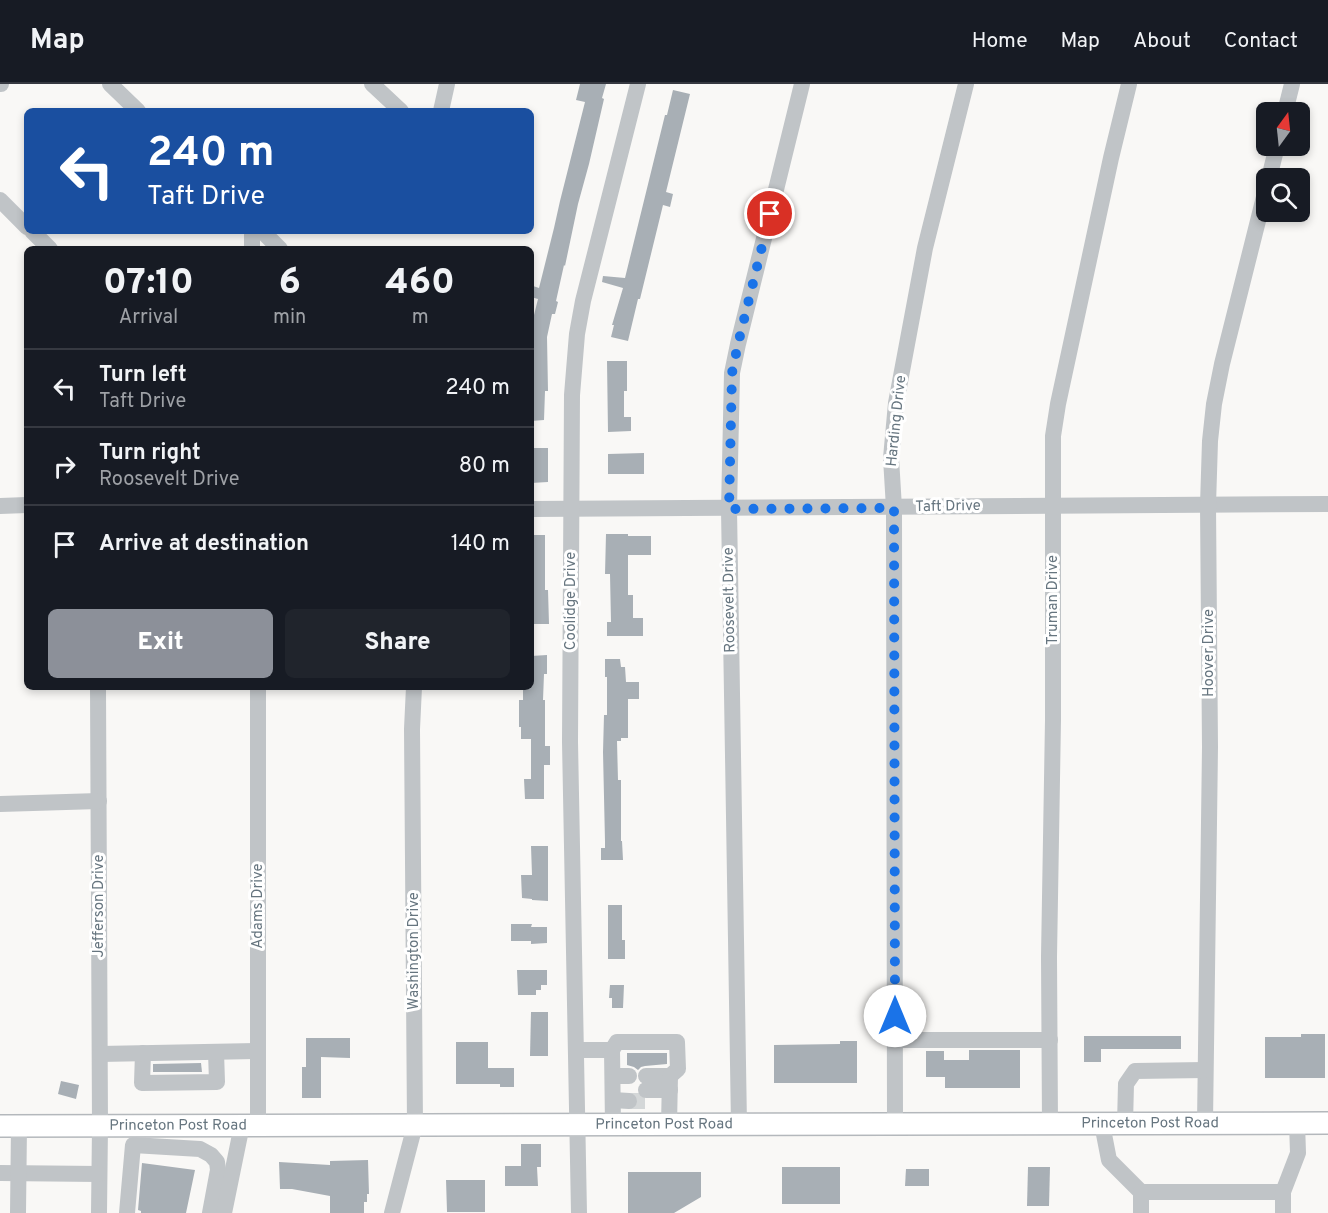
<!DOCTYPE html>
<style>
:root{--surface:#171b24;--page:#20242c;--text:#f1f3f6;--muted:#9ea1a6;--line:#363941;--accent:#8c9099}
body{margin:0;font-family:Overpass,sans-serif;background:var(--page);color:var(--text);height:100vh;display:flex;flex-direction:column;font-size:22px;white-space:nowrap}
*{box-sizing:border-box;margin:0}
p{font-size:20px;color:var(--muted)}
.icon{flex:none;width:33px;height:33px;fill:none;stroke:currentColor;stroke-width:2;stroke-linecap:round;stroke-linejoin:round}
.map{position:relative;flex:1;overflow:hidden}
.details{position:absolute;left:24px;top:162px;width:510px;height:444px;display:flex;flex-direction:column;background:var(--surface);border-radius:9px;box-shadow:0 3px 9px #0003}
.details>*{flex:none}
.hud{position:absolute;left:24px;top:24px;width:510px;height:126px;border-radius:9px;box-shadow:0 3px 9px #0003;background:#1a4fa0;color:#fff;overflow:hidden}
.needle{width:39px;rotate:15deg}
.buttons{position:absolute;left:1256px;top:18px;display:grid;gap:12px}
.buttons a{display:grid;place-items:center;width:54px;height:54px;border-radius:9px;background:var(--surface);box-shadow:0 3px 9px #0003;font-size:30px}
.pin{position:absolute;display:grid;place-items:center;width:51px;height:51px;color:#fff;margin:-26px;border:3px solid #fff;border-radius:50%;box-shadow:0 2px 6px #0007}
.me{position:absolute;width:66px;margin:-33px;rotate:0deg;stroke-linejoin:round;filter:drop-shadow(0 0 4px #0008)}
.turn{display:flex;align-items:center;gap:21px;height:126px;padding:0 24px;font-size:27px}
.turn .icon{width:78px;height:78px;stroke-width:2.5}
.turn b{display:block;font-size:42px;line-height:51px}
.eta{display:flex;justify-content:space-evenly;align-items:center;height:102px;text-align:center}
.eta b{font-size:36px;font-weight:800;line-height:42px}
.primary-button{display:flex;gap:12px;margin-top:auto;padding:12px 24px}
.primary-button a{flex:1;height:69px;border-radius:9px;background:var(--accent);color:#fff;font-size:24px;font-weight:800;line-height:69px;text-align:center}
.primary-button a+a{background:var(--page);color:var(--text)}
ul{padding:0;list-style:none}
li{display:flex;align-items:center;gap:18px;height:78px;padding:0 24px;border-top:2px solid var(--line)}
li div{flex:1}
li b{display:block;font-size:22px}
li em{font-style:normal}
header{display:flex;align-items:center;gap:36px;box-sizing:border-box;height:84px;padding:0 30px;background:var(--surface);border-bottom:2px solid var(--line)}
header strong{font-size:28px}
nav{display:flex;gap:33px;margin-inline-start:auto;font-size:21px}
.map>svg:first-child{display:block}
.building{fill:#a8afb5}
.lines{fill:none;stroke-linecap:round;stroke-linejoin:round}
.minor-tunnel{stroke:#d4d7d8;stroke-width:16;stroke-dasharray:16 8;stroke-linecap:butt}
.major-casing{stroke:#b4b8bc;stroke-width:24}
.minor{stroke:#c0c4c7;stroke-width:16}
.major{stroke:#fff;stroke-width:21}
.route{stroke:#1a73e8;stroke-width:10;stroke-dasharray:0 18}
.labels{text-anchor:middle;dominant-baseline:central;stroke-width:6;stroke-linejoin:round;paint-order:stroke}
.street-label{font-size:15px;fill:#66757f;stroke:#fff}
</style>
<header>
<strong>Map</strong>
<nav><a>Home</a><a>Map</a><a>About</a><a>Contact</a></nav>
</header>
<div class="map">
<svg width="1328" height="1129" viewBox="0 0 1328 1129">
<rect width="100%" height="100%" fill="#f9f8f6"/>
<g class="building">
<polygon points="580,0 606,0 602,14 604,15 589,80 578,120 565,182 564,181 556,217 558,218 555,230 552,230 547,253 548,307 545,307 544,336 531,337 531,243 538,215 531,213 531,209 533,202 539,204 554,144 560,117 585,18 576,16"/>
<polygon points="673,6 690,10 666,108 673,110 670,123 663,121 640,215 638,215 628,257 611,253 614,241 612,241 623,204 602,198 603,192 625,194 665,31 667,31"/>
<polygon points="607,277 627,277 627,307 624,307 624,333 631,333 631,347 608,348"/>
<polygon points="531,364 548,364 548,398 531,399"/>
<polygon points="644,369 644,390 608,390 608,370"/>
<polygon points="606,450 628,450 628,452 651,452 651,471 628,471 628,511 633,511 633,534 643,534 643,552 607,552 607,538 611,538 610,490 605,490"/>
<polygon points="531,451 545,451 545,506 548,506 549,540 531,540"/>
<polygon points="547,571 547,590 544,590 543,616 545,616 545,662 550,662 550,681 544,681 544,715 525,715 524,695 531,695 531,655 521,655 521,643 519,643 519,616 523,616 523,603 531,603 531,572"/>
<polygon points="605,575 620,575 621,583 625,583 626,598 639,598 639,615 628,615 628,654 621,654 621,657 617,657 618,696 621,696 621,757 622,757 623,776 601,776 601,764 605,764 605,757 603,668 604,631 607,631 607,593 605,593"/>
<polygon points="531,762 548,762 548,817 532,816 532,815 522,814 521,791 532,791"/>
<polygon points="608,821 622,821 622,856 625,856 625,875 608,875"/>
<polygon points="511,840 532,840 531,843 547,843 547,859 531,860 531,857 511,857"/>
<polygon points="517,886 547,886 547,901 541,901 541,906 536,906 536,911 518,911"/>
<polygon points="610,901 624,901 623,924 612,924 612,914 609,914"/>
<polygon points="531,928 548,928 548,972 530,972"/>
<polygon points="1301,950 1325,950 1325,994 1265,994 1265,953 1301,953"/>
<polygon points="1084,952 1181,952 1181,965 1101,965 1101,978 1084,978"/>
<polygon points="306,954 350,954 350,974 321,973 321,1014 302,1014 302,983 306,983"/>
<polygon points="840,957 857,957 857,999 774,999 774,961 840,960"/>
<polygon points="456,958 488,958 488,984 514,984 514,1003 500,1003 500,1000 456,1000"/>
<polygon points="969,966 1020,966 1020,1004 945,1004 945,993 926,993 926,967 944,967 944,976 969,976"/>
<polygon points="627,969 667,969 667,980 645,982 641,983 638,986 634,983 627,981"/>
<polygon points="201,979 202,988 153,988 153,980"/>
<polygon points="61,997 79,1001 76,1015 58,1010"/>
<polygon points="521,1060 541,1060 541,1083 537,1083 538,1102 505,1102 505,1082 521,1082"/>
<polygon points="368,1076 369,1110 367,1110 367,1118 364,1118 364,1129 330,1129 330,1112 292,1105 280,1105 279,1078 330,1081 330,1077"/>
<polygon points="142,1079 195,1086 186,1129 141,1129 141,1127 138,1126"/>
<rect x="782" y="1083" width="58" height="37"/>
<polygon points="1028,1083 1050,1083 1049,1122 1027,1122"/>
<polygon points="906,1085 929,1085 929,1102 905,1102"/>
<polygon points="628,1088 701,1088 701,1113 674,1129 628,1129"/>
<polygon points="446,1096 485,1096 485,1128 447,1128"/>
</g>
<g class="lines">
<polyline class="minor-tunnel" points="629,1017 647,1017"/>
<g class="major-casing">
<g id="major">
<path id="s1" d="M0 1042 1328 1039"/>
</g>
</g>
<g class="minor">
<polyline points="0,0 1,0"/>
<polyline points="110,0 138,27"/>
<polyline points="372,0 401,27"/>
<polyline points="441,27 447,0"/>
<polyline points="1285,28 1292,0"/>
<polyline points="1269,94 1277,62"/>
<polyline points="0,116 27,143"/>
<polyline points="32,147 50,165"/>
<polyline points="252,147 252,165"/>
<polyline points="262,147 280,165"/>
<polyline points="0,422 27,421"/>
<polyline points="531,425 1328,420"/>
<polyline points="98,603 100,1042 99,1129"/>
<polyline points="0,720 99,717"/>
<polyline points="895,956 1050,956"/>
<polyline points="576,966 612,966 613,1041"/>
<polyline points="612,966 617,958 677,958 678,985 670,992 646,992"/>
<polyline points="143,969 142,999 217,998 216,968"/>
<polyline points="100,970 258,967"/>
<polyline points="613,992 629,992"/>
<polyline points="646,1006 670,1006"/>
<polyline points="613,1016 629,1017"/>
<polyline points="1205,1039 1210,663 1208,421 1210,357 1214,320 1222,280 1266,105"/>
<polyline points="895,1040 894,424 891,374 896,319 925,164 966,0"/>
<polyline points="1050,1040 1049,873 1053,636 1053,352 1058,320 1111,74 1129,0"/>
<polyline points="1102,1040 1109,1076 1141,1108"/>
<polyline points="1125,1040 1126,1000 1135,987 1205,986"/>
<polyline points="258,1041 258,603"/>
<polyline points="669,1041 670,992"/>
<polyline points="739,1041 729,425 732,289 738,260 802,0"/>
<polyline points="0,1089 99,1090"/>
<polyline points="18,1129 19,1042"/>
<polyline points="127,1129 133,1061 200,1065 211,1071 217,1078 218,1086 210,1129"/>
<polyline points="224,1129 242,1041"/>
<polyline points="392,1129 415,1041 412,645 414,603"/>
<polyline points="579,1129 570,658 572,311 577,250 583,217 638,0"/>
<polyline points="1141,1129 1141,1108 1283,1108"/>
<polyline points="1283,1129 1283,1108 1298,1069 1297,1039"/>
</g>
<use href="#major" class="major"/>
</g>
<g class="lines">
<polyline class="route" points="770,130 738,260 732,289 729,425 894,424 895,932"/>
</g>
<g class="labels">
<g class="street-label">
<text transform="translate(897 337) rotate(-84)">Harding Drive</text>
<text transform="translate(948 423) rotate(-1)">Taft Drive</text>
<text transform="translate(730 516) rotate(-91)">Roosevelt Drive</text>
<text transform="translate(1053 516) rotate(-90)">Truman Drive</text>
<text transform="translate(571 517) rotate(-90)">Coolidge Drive</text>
<text transform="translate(1209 569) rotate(-90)">Hoover Drive</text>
<text transform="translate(99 822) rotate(-90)">Jefferson Drive</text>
<text transform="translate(258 822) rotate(-90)">Adams Drive</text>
<text transform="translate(414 867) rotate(-90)">Washington Drive</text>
<text stroke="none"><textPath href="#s1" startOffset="1150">Princeton Post Road</textPath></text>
<text stroke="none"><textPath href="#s1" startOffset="664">Princeton Post Road</textPath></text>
<text stroke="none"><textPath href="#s1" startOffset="178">Princeton Post Road</textPath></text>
</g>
</g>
</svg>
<div class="buttons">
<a><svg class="needle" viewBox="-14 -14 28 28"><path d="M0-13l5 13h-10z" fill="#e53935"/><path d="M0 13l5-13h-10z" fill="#9ea1a6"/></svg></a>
<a><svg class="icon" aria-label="search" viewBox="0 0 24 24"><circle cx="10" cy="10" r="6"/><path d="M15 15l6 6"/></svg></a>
</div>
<div class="pin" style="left:770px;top:130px;background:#d93025"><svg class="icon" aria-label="arrive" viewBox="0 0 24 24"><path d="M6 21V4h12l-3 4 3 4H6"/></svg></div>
<svg class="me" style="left:895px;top:932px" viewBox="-20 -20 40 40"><circle r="19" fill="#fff"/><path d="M0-13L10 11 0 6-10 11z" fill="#1a73e8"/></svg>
<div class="hud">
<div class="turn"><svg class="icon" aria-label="left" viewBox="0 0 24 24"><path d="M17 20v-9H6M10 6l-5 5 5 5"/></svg><div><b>240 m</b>Taft Drive</div></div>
</div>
<section class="details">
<div class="eta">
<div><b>07:10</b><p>Arrival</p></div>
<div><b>6</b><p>min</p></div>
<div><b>460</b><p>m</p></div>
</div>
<ul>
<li><svg class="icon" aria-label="left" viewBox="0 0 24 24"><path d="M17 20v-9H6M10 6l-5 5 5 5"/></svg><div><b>Turn left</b><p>Taft Drive</p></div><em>240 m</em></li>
<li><svg class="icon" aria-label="right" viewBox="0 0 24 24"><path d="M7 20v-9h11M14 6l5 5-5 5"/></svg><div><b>Turn right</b><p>Roosevelt Drive</p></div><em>80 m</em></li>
<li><svg class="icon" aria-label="arrive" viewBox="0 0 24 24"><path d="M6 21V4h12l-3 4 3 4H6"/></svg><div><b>Arrive at destination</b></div><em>140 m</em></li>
</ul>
<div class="primary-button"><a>Exit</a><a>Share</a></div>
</section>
</div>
